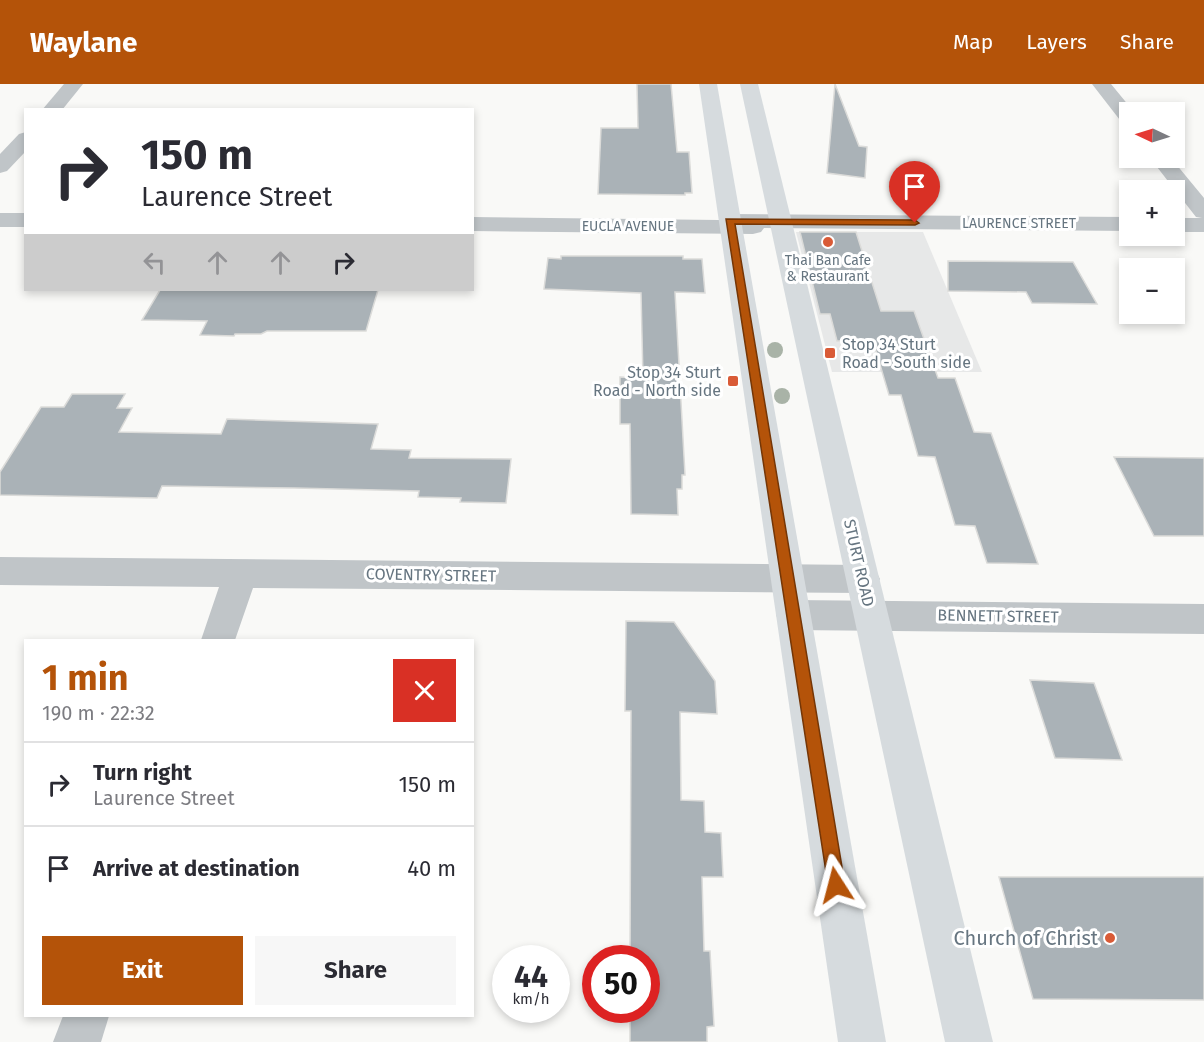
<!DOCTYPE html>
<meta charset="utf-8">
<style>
:root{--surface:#fff;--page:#f7f7f7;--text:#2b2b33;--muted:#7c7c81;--line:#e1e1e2;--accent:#b45309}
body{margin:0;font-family:"Fira Sans",sans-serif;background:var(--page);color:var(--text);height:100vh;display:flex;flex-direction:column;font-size:22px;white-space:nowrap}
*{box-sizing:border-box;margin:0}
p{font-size:20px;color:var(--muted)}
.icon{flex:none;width:33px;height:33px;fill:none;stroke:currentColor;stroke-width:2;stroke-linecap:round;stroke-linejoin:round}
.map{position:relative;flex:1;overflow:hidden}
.details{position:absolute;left:24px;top:555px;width:450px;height:378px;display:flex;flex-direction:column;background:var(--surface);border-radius:0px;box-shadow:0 3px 9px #0003}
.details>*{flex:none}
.hud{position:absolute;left:24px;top:24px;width:450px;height:183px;border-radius:0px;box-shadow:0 3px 9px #0003;background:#fff;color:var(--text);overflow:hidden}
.needle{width:39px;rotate:274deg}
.fabs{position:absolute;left:1119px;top:18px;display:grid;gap:12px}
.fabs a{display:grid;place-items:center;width:66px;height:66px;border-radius:0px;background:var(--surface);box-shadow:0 3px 9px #0003;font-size:30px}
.speed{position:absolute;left:492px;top:861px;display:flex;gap:12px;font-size:30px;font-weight:700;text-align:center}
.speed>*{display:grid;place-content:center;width:78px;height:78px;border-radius:50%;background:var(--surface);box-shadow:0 3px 9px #0003;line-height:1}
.speed small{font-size:15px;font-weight:400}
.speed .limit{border:9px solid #d22;background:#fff;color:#111}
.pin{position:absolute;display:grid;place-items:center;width:51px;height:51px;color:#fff;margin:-62px -26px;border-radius:50% 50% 50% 0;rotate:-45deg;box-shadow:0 0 6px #0007}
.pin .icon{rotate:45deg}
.me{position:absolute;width:66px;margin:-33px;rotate:351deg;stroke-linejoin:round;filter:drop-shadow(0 0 4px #0008)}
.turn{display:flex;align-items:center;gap:21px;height:126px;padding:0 18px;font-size:27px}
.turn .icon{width:78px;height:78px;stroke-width:2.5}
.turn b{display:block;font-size:42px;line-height:51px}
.lanes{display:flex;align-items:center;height:57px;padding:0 18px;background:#0003;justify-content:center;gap:30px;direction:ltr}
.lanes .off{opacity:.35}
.round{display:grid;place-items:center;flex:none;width:63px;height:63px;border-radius:0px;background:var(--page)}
.overview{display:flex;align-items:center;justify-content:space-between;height:102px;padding:0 18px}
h1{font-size:36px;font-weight:700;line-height:45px;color:var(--accent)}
.button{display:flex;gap:12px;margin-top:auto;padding:12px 18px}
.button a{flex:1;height:69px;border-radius:0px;background:var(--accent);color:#fff;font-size:24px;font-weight:700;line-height:69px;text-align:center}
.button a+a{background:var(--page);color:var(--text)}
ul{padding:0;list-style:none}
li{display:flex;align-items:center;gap:18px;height:84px;padding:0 18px;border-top:2px solid var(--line)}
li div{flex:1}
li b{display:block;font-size:22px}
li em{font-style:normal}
header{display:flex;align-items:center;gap:36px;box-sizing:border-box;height:84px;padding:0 30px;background:var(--accent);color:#fff}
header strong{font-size:28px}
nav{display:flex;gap:33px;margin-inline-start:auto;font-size:21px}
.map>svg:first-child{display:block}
.built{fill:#e7e8e8}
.building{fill:#aab2b7;stroke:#dbdbd9;stroke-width:1.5}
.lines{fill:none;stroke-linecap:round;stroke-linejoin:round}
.minor{fill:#c0c5c8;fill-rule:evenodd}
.secondary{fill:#d6dbde;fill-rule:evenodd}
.tree{fill:#a9b3a7}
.route{fill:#b45309;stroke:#753606;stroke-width:1.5}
.poi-dot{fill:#d95b37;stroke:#fff;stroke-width:2}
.labels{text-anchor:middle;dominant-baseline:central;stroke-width:6;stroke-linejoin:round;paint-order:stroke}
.far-street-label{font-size:14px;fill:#667580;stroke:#fff}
.far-poi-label{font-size:14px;fill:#667580;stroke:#fff}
.poi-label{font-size:16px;fill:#667580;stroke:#fff;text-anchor:start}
.street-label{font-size:16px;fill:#667580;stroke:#fff}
.near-poi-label{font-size:20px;fill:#667580;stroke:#fff;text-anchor:end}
</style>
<header>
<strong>Waylane</strong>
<nav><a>Map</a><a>Layers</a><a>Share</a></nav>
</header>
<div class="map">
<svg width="1204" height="958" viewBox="0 0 1204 958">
<rect width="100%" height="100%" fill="#f9f9f7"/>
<polygon class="built" points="796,148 923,148 982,288 832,288"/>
<g class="building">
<polygon points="637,0 671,0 677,68 689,68 692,109 685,109 685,111 598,110 601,44 638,44"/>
<polygon points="835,0 859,62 867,63 865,94 827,89"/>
<polygon points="800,148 856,148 881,227 914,227 938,294 955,294 974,348 991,349 1038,480 987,479 975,442 955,441 935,373 918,372 901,311 889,311 873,257 837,257 830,230 820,230"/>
<polygon points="561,172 683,172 683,175 702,175 705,209 675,208 685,391 682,391 682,405 677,405 678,431 631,430 630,340 620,340 620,293 643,294 641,209 544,205 548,174 561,175"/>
<polygon points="948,177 1073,178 1097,220 1032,219 1026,208 948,207"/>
<polygon points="160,206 378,206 366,247 267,247 261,250 235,250 234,252 200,251 207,237 142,236"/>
<polygon points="72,310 125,310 117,324 132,324 119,348 221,350 227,335 378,340 371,365 411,366 409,374 511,375 506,419 460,418 461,414 418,413 419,407 295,404 162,402 157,414 0,411 0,388 41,323 64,323"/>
<polygon points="1114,373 1204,374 1204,452 1154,452"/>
<polygon points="626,537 674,538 715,597 717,630 680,628 681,716 704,717 705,748 721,749 723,793 702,793 704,867 710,867 714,942 707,943 707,958 630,958 630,926 646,926 646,874 630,874 631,627 625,627"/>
<polygon points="1030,596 1094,599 1122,676 1055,674"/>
<polygon points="999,793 1204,793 1204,916 1033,915"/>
</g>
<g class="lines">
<g class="minor">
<polygon points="64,0 83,0 62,26 42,26"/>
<polygon points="1092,0 1111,0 1134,28 1130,28 1130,42 1123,40"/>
<polygon points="26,48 26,67 7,87 0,89 0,70 19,50"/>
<polygon points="1150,74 1171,74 1204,114 1204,148 1174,148 1174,134 1202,134 1196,133"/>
<rect x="0" y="129" width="26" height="14"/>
<polygon points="729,130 1130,133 1130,147 764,144 761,148 753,150 472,147 472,133 719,136 721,132"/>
<polygon points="0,473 863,481 875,485 880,495 875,505 863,509 253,504 235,556 201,556 219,503 0,501"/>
<polygon points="793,516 1204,520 1204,550 793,546 781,542 776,531 781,520"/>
<polygon points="63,932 109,932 101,958 53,958"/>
</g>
<g class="secondary">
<polygon points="699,0 717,0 886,958 838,958"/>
<polygon points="740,0 758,0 993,958 945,958"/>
</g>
</g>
<g class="tree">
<circle cx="775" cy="266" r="8"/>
<circle cx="782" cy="312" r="8"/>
</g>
<polygon class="route" points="726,135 915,136 919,139 915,141 735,140 845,801 843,807 836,810 830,807 828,801"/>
<g class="poi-dot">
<circle cx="828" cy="158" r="6"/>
<rect x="824" y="263" width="12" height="12" rx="3"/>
<rect x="727" y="291" width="12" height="12" rx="3"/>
<circle cx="1110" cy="854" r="6"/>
</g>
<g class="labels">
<g class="far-street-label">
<text x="1019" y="139">LAURENCE STREET</text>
<text x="628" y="142">EUCLA AVENUE</text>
</g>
<g class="far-poi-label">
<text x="828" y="176">Thai Ban Cafe<tspan x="828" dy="16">&amp; Restaurant</tspan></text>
</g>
<g class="poi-label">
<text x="842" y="260">Stop 34 Sturt<tspan x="842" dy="18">Road - South side</tspan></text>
<text x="721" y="288" text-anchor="end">Stop 34 Sturt<tspan x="721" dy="18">Road - North side</tspan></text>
</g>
<g class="street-label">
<text transform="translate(859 479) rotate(77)">STURT ROAD</text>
<text transform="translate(431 491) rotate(1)">COVENTRY STREET</text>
<text transform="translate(998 532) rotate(1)">BENNETT STREET</text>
</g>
<g class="near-poi-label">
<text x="1098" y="854">Church of Christ</text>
</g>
</g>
</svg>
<div class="fabs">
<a><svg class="needle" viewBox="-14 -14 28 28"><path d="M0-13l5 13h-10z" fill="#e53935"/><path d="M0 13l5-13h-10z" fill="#7c7c81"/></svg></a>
<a>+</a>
<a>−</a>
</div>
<div class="speed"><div>44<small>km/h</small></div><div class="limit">50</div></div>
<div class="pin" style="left:915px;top:139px;background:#d93025"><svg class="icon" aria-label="arrive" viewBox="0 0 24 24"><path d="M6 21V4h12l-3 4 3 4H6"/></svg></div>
<svg class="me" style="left:836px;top:801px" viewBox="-20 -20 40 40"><path d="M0-17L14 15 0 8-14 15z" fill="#b45309" stroke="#fff" stroke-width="4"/></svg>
<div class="hud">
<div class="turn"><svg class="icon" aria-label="right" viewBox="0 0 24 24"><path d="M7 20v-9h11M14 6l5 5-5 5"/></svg><div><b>150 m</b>Laurence Street</div></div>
<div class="lanes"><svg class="icon off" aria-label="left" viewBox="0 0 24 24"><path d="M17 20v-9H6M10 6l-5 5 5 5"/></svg><svg class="icon off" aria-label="ahead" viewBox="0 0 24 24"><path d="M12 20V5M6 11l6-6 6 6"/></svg><svg class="icon off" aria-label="ahead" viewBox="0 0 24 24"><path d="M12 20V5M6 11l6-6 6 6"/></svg><svg class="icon" aria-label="right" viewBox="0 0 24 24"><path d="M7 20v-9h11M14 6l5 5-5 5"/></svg></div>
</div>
<section class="details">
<div class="overview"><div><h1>1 min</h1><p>190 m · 22:32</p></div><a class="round" style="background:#d93025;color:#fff"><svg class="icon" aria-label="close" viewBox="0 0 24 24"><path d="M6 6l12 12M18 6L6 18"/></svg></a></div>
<ul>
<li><svg class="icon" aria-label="right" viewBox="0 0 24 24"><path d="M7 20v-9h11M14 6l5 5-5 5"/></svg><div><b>Turn right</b><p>Laurence Street</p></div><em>150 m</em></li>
<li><svg class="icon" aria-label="arrive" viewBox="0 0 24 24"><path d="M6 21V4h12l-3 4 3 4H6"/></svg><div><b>Arrive at destination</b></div><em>40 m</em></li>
</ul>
<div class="button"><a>Exit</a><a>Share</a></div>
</section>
</div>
